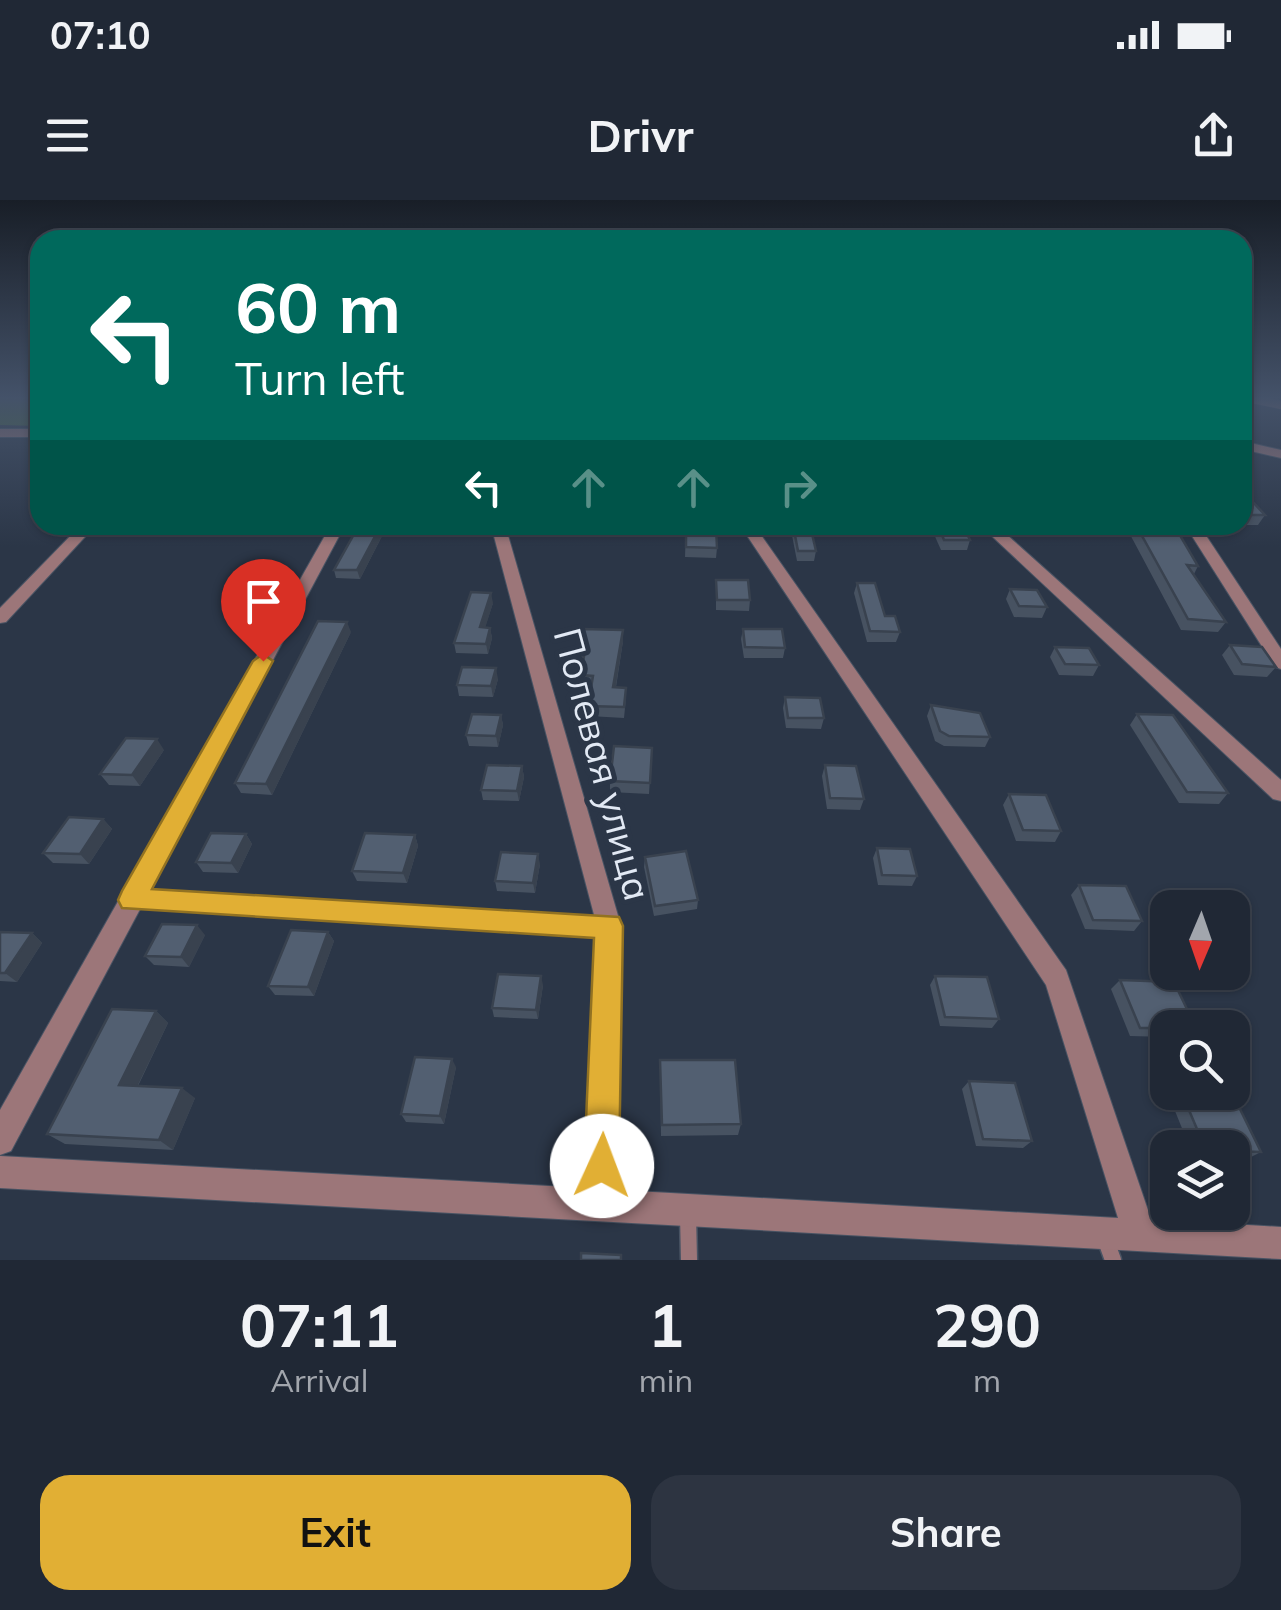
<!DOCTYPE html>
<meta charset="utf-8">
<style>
:root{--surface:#202835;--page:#2d3441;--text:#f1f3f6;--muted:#a2a6ad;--line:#3d4450;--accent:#e1af34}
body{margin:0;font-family:Mulish,sans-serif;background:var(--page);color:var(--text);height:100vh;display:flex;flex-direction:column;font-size:38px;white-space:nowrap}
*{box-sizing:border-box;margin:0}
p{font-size:32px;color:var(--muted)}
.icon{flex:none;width:55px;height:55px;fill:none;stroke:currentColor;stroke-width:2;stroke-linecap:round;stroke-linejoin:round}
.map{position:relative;height:1060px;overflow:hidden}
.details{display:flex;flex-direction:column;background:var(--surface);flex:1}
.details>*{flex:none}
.banner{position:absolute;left:30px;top:30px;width:1222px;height:305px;border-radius:30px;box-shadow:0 2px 8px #0004,0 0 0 2px var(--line);background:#00695c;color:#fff;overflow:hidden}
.needle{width:65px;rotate:182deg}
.fabs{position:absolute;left:1150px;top:690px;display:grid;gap:20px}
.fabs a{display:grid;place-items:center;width:100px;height:100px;border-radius:20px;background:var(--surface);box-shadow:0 2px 8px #0004,0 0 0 2px var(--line);font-size:50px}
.pin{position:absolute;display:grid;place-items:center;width:85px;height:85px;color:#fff;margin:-102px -42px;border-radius:50% 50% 50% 0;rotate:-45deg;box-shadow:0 0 10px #0007}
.pin .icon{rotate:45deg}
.me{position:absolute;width:110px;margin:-55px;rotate:2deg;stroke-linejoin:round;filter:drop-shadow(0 0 8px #0008)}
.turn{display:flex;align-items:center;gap:35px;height:210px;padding:0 40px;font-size:45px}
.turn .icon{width:130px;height:130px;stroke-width:2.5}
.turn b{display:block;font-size:70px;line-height:85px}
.lanes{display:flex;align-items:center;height:95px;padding:0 40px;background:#0003;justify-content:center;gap:50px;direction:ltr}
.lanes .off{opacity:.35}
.eta{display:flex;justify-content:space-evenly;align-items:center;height:170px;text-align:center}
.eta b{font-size:60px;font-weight:700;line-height:70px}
.cta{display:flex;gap:20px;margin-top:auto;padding:20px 40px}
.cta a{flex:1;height:115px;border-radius:30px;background:var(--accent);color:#111;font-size:40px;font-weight:700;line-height:115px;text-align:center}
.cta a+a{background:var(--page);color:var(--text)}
.status{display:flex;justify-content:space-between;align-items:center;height:70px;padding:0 50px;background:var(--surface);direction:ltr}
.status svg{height:28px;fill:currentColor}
header{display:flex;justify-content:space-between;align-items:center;height:130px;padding:0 40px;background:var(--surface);font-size:45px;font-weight:700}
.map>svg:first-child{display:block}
.green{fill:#476c39}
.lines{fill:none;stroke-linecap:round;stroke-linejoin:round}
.service-far2-casing{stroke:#485363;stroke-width:9}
.service-far1-casing{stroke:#485363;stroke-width:15}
.service-casing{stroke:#485363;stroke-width:19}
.minor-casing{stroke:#485363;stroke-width:2}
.service-far2{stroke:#9c7679;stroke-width:8}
.service-far1{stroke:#9c7679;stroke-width:12}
.service{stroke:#9c7679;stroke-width:16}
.minor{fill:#9c7679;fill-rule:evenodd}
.wall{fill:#475261}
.shaded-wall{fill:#39424f}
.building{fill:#525f71;stroke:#39424f;stroke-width:2.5}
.route{fill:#e1af34;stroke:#927222;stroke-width:2.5}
.labels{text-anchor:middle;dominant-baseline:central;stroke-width:10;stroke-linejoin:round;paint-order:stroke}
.street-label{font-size:38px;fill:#e2e9f4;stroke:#2b3647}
</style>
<div class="status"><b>07:10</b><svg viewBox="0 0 49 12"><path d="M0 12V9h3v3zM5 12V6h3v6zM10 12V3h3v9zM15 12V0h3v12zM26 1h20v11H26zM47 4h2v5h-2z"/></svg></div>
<header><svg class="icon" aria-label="menu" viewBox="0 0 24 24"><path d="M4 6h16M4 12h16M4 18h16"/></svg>Drivr<svg class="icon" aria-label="share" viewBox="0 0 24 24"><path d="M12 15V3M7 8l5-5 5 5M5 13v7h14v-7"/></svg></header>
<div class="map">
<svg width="1281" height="1060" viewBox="0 0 1281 1060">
<rect width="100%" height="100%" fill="#2b3647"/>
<polygon class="green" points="0,198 40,198 40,226 0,225"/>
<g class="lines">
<g class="service-far2-casing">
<polyline id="service-far2" points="1248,198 1281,205"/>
</g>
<g class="service-far1-casing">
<polyline id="service-far1" points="134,700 609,726"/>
</g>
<g class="service-casing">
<g id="service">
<polyline points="688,1014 689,1060"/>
<polyline points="1105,1038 1113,1060"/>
</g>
</g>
<g class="minor-casing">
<g id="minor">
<rect x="0" y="229" width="40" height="8"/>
<polygon points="1242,241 1281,250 1281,258 1242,249"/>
<polygon points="81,325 96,325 6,422 0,423 0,408"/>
<path d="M270 325H313C304 332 279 332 270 325Z"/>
<polygon points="331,325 345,325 11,951 0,955 0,910"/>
<polygon points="491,325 505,325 621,726 617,990 1118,1018 1046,785 740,325 754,325 1066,770 1151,1019 1281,1027 1281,1059 0,988 0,956 586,988 597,726"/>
<polygon points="980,325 996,325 1281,580 1281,601 1273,599"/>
<polygon points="1185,325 1199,325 1281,449 1281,469 1275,467"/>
</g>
</g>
<use href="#service-far2" class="service-far2"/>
<use href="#service-far1" class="service-far1"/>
<use href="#service" class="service"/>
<use href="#minor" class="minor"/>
</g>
<g class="wall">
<polygon points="1242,299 1265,315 1258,325 1242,325"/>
<polygon points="790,325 810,325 816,351 814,361 797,361"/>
<polygon points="935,325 963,325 970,340 967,350 941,350 933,332"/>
<polygon points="1125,325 1174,325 1198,366 1194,374 1226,422 1218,432 1181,430"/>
<polygon points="686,326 717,348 716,358 685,357"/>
<polygon points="380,327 382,336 360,379 336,378 334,370"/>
<polygon points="716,380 750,400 749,411 716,410"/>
<polygon points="857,383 900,432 896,442 867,442 854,393"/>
<polygon points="1010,389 1047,407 1042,418 1014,417 1006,399"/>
<polygon points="493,403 485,427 490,428 492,438 488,454 456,453 454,443"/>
<polygon points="743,429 785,448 783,458 744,458 741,439"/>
<polygon points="351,432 272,595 241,593 235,583"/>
<polygon points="623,441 616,487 626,498 624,518 589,516 588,506 592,486 582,486 581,475 584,460 579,460 579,449"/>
<polygon points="1230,445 1276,467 1267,477 1234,475 1222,455"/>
<polygon points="1055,447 1099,465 1093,476 1059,475 1050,457"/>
<polygon points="498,479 493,497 459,496 457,485"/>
<polygon points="785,497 824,518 821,529 786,528 783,508"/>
<polygon points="931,505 990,537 985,547 944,546 935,541 927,516"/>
<polygon points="1137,514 1228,593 1219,604 1179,603 1130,525"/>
<polygon points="501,515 503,525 498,547 469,546 466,535"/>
<polygon points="652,548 649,594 610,592 610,581"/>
<polygon points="164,550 140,586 109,585 100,574"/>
<polygon points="825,565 864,599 860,610 827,609 822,576"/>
<polygon points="522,566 524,577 519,601 483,600 481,590"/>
<polygon points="1009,594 1061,631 1055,642 1016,641 1003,605"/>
<polygon points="103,619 112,629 89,664 53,663 43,653"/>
<polygon points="246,634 252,644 238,673 203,672 196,662"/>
<polygon points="415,635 418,646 407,683 357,681 352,671"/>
<polygon points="877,648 917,676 912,686 878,685 873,658"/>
<polygon points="645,657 698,700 697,709 654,716 644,667"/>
<polygon points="540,664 535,693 497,691 495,681"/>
<polygon points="1079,685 1142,721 1134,731 1085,729 1071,695"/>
<polygon points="0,732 32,733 42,743 17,782 0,781"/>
<polygon points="328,732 334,741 314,796 275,795 268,786"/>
<polygon points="205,735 189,767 154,765 145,756"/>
<polygon points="935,776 999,819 992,828 940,826 930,785"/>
<polygon points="1120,780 1168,828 1168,837 1130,836 1111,789"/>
<polygon points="543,785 538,819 494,817 492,808"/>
<polygon points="156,811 168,823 138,886 195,898 173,950 65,944 47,934"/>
<polygon points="660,860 741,924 738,935 661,936"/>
<polygon points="456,867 444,924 406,922 401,914"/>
<polygon points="969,881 1032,941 1023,948 976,946 962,889"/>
<polygon points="1186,903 1261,952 1247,959 1232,958 1232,948 1190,948 1175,911"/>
</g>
<g class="shaded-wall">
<polygon points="380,327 382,336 360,379 357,370"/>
<polygon points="491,393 493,403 482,438 480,427"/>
<polygon points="347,422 351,432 272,595 266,584"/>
<polygon points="490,428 492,438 488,454 486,444"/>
<polygon points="623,430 623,441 614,498 613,487"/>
<polygon points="496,468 498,479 493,497 491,486"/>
<polygon points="501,515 503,525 498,547 496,536"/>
<polygon points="157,539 164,550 140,586 132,575"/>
<polygon points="522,566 524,577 519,601 517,591"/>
<polygon points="103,619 112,629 89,664 80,654"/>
<polygon points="246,634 252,644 238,673 231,663"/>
<polygon points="415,635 418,646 407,683 403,673"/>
<polygon points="538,654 540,664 535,693 533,683"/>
<polygon points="197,725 205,735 189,767 181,757"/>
<polygon points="328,732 334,741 314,796 308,787"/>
<polygon points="32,733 42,743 17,782 5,773"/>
<polygon points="541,776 543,785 538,819 536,810"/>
<polygon points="156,811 168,823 133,895 119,885"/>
<polygon points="452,859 456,867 444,924 440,916"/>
<polygon points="182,888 195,898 173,950 159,940"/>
</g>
<g class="building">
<polygon points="1242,299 1250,299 1265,315 1242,315"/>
<polygon points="793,325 810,325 816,351 798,351"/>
<polygon points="938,325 963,325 970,340 944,340"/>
<polygon points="1136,325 1174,325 1198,366 1187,365 1226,422 1188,419"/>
<polygon points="686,326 716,327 717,348 686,347"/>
<polygon points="358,327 380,327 357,370 334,370"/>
<polygon points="716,380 748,380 750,400 717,400"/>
<polygon points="857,383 875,383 885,416 895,416 900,432 870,431"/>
<polygon points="1010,389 1037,390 1047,407 1019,406"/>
<polygon points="471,392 491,393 480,427 490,428 486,444 454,443"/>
<polygon points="318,421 347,422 266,584 235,583"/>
<polygon points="582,429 623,430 613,487 626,488 624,507 588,506 593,476 581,475 585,450 579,449"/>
<polygon points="743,429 782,429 785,448 745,447"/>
<polygon points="1230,445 1262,447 1276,467 1242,464"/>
<polygon points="1055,447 1089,448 1099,465 1065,464"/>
<polygon points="462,467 496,468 491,486 457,485"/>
<polygon points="785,497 820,498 824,518 788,518"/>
<polygon points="931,505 980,513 990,537 949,536 940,531"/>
<polygon points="472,514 501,515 496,536 466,535"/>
<polygon points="1137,514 1173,515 1228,593 1187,592"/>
<polygon points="126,538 157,539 132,575 100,574"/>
<polygon points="614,546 652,548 650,583 610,581"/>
<polygon points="487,565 522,566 517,591 481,590"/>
<polygon points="825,565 856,566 864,599 830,598"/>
<polygon points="1009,594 1046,595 1061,631 1023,630"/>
<polygon points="69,617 103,619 80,654 43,653"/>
<polygon points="211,633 246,634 231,663 196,662"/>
<polygon points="365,633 415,635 403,673 352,671"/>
<polygon points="877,648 910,649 917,676 882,675"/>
<polygon points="686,651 698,700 655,706 645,657"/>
<polygon points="501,652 538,654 533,683 495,681"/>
<polygon points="1079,685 1126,686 1142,721 1093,720"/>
<polygon points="162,724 197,725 181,757 145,756"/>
<polygon points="291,730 328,732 308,787 268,786"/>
<polygon points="0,732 32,733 5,773 0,773"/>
<polygon points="498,774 541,776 536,810 492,808"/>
<polygon points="935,776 987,777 999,819 945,817"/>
<polygon points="1120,780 1174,782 1196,828 1140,828"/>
<polygon points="112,809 156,811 119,885 182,888 159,940 47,934"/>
<polygon points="415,857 452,859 440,916 401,914"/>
<polygon points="660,860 735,860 741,924 662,925"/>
<polygon points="969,881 1015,883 1032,941 983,939"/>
<polygon points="1186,903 1238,905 1261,952 1232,951 1232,948 1205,948"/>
<polygon points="581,1053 621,1055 621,1060 581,1060"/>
</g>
<linearGradient id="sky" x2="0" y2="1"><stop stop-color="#181e27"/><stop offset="0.57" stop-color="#445269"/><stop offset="1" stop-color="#445269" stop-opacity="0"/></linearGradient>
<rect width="1281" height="347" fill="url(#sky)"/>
<polygon class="route" points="263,454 273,461 152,689 619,717 623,726 619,966 614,978 602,983 589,978 584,966 594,738 122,708 118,700 122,691 253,461"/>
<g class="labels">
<g class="street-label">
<text transform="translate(603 564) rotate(75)">Полевая улица</text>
</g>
</g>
</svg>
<div class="fabs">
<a><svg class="needle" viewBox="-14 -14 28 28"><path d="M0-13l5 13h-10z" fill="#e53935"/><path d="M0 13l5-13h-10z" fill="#a2a6ad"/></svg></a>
<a><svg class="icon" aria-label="search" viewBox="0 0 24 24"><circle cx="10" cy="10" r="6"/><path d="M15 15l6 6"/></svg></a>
<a><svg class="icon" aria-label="layers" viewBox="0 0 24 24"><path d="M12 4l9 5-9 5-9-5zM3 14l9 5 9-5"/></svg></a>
</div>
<div class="pin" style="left:263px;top:461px;background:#d93025"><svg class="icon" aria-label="arrive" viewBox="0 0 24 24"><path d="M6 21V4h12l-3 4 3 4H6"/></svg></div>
<svg class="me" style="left:602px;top:966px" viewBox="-20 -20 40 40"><circle r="19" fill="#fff"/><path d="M0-13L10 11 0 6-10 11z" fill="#e1af34"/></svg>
<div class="banner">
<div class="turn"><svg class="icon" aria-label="left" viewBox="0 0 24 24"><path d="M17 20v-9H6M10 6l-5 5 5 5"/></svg><div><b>60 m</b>Turn left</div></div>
<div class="lanes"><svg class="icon" aria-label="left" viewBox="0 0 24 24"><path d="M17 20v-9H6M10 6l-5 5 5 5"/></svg><svg class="icon off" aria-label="ahead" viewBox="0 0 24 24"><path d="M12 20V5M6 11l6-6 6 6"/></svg><svg class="icon off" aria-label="ahead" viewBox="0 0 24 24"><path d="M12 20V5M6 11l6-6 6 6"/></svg><svg class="icon off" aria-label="right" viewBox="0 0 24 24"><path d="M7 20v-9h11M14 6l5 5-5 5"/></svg></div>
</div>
</div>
<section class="details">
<div class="eta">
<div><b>07:11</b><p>Arrival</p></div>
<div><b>1</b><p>min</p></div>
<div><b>290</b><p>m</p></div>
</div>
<div class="cta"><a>Exit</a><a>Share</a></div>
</section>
